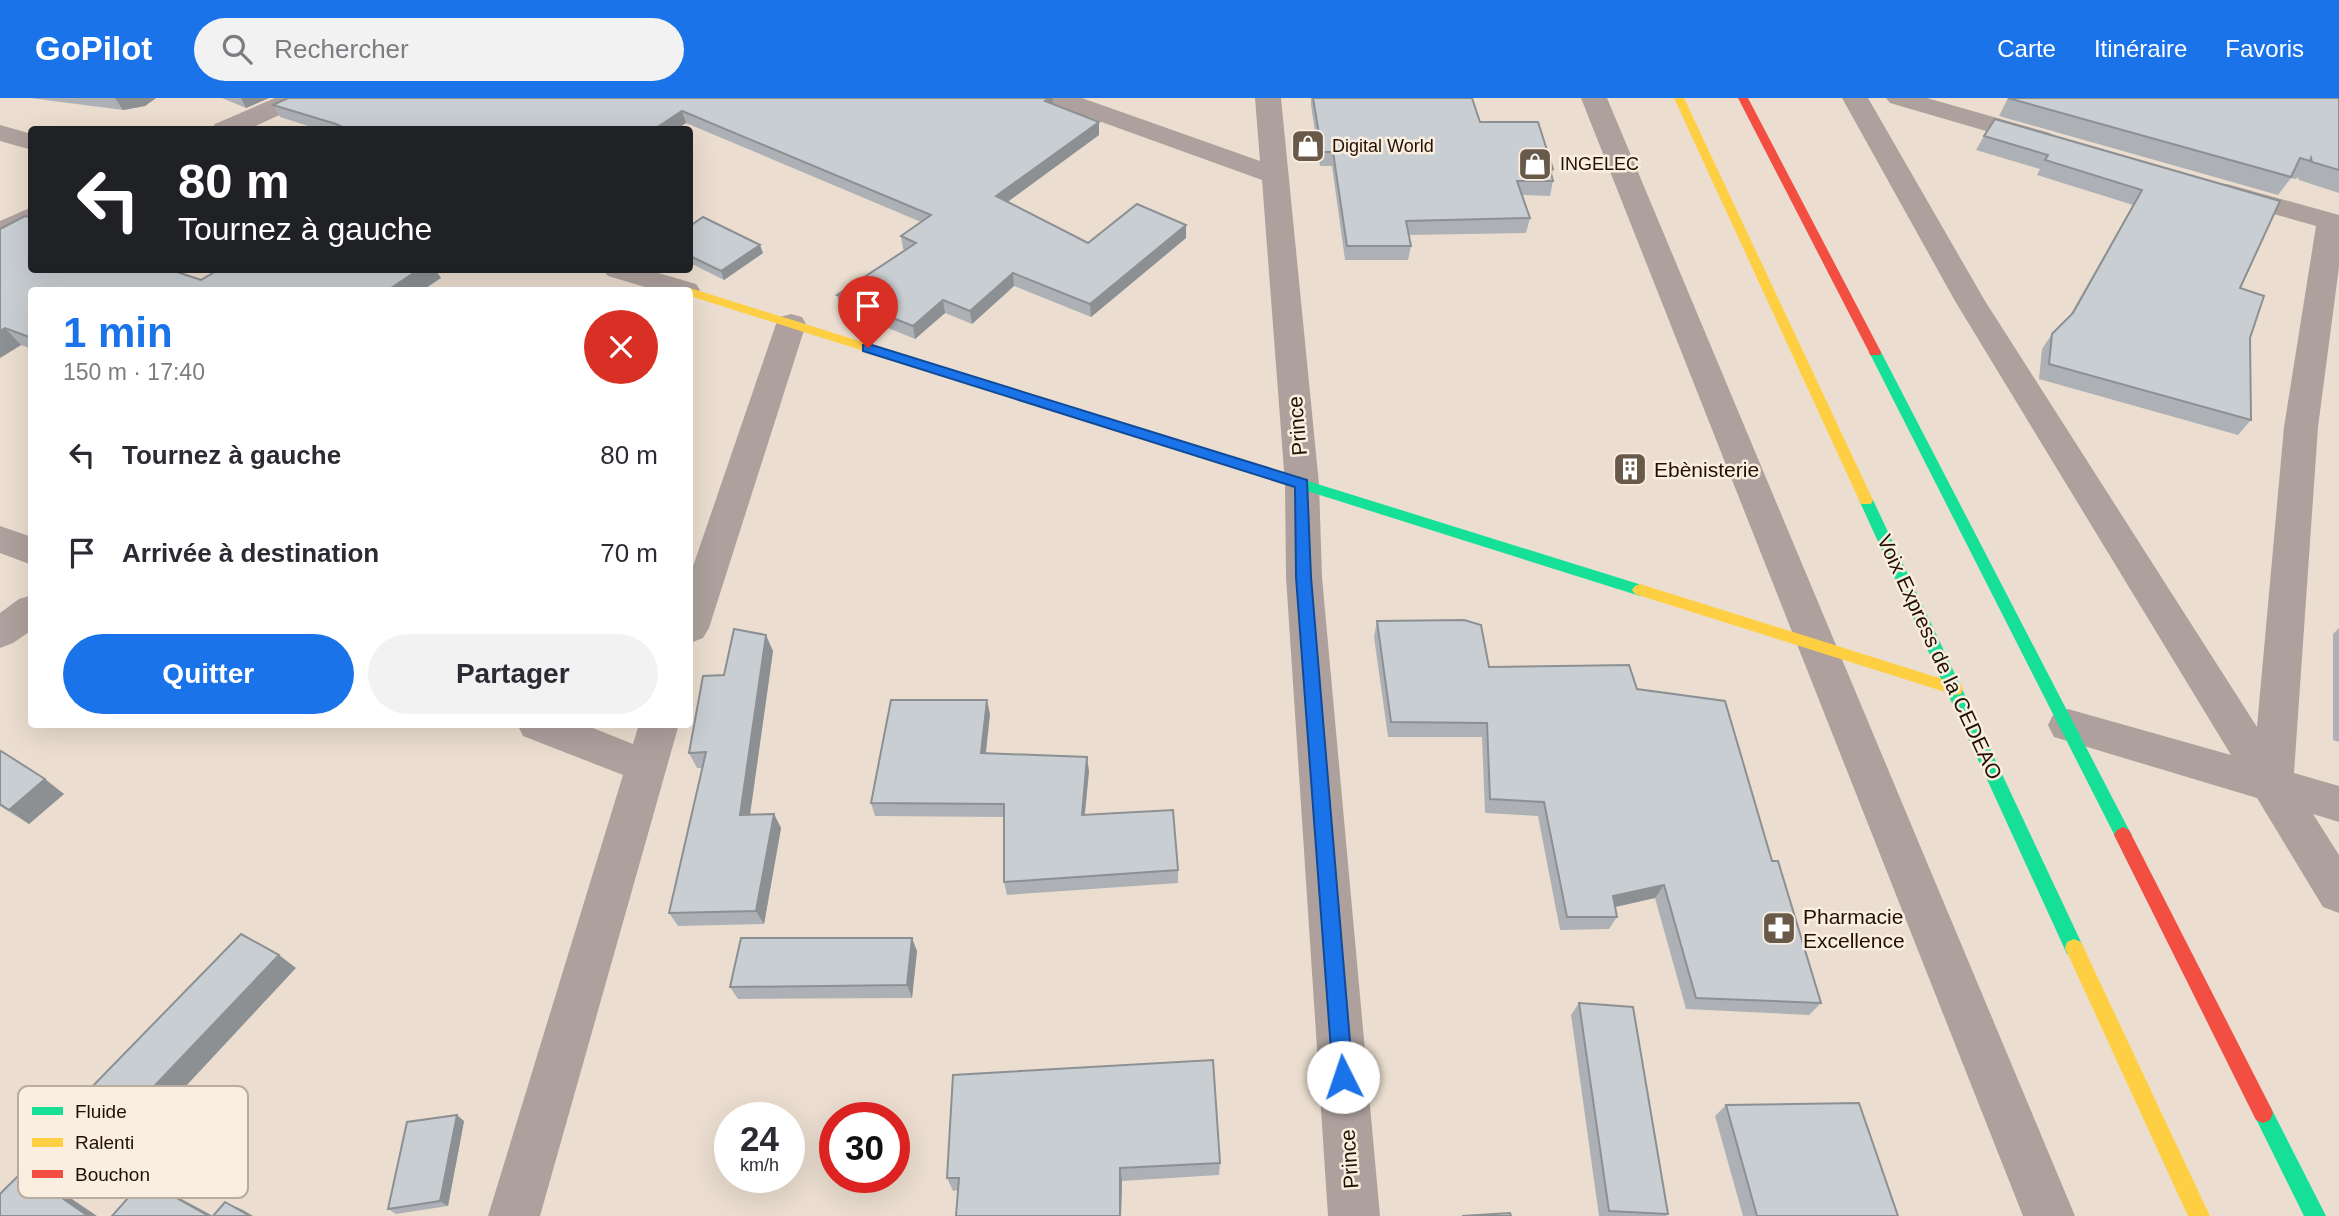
<!DOCTYPE html>
<html lang="fr">
<meta charset="utf-8">
<style>
:root{--surface:#fff;--page:#f2f2f3;--text:#2b2b33;--muted:#7c7c81;--accent:#1a73e8}
body{margin:0;font-family:Arial,sans-serif;background:var(--page);color:var(--text);height:100vh;display:flex;flex-direction:column;font-size:26px;white-space:nowrap}
*{box-sizing:border-box;margin:0}
p{font-size:23px;color:var(--muted)}
.icon{flex:none;width:38px;height:38px;fill:none;stroke:currentColor;stroke-width:2;stroke-linecap:round;stroke-linejoin:round}
.map{position:relative;flex:1;overflow:hidden}
.drawer{position:absolute;left:28px;top:189px;width:665px;height:441px;display:flex;flex-direction:column;background:var(--surface);border-radius:7px;box-shadow:0 7px 28px #0002}
.drawer>*{flex:none}
.top-card{position:absolute;left:28px;top:28px;width:665px;height:147px;border-radius:7px;box-shadow:0 7px 28px #0002;background:#202124;color:#fff;overflow:hidden}
.speed{position:absolute;left:714px;top:1004px;display:flex;gap:14px;font-size:35px;font-weight:700;text-align:center}
.speed>*{display:grid;place-content:center;width:91px;height:91px;border-radius:50%;background:var(--surface);box-shadow:0 7px 28px #0002;line-height:1}
.speed small{font-size:18px;font-weight:400}
.speed .limit{border:10px solid #d22;background:#fff;color:#111}
.pin{position:absolute;display:grid;place-items:center;width:60px;height:60px;color:#fff;margin:-72px -30px;border-radius:50% 50% 50% 0;rotate:-45deg;box-shadow:0 0 7px #0007}
.pin .icon{rotate:45deg}
.me{position:absolute;width:77px;margin:-38px;rotate:356deg;stroke-linejoin:round;filter:drop-shadow(0 0 5px #0008)}
.turn{display:flex;align-items:center;gap:24px;height:147px;padding:0 35px;font-size:32px}
.turn .icon{width:91px;height:91px;stroke-width:2.5}
.turn b{display:block;font-size:49px;line-height:60px}
.round{display:grid;place-items:center;flex:none;width:74px;height:74px;border-radius:37px;background:var(--page)}
.headline{display:flex;align-items:center;justify-content:space-between;height:119px;padding:0 35px}
h1{font-size:42px;font-weight:700;line-height:52px;color:var(--accent)}
.action{display:flex;gap:14px;margin-top:auto;padding:14px 35px}
.action a{flex:1;height:80px;border-radius:42px;background:var(--accent);color:#fff;font-size:28px;font-weight:700;line-height:80px;text-align:center}
.action a+a{background:var(--page);color:var(--text)}
ul{padding:0;list-style:none}
li{display:flex;align-items:center;gap:21px;height:98px;padding:0 35px}
li div{flex:1}
li b{display:block;font-size:26px}
li em{font-style:normal}
header{display:flex;align-items:center;gap:42px;box-sizing:border-box;height:98px;padding:0 35px;background:var(--accent);color:#fff}
header strong{font-size:33px}
nav{display:flex;gap:38px;margin-inline-start:auto;font-size:24px}
.search{width:490px;height:63px;background:var(--page);display:flex;align-items:center;gap:18px;box-sizing:border-box;padding:0 24px;border-radius:38px;color:var(--muted);font-size:26px}
.map>svg:first-child{display:block}
.lines{fill:none;stroke-linecap:round;stroke-linejoin:round}
.street{fill:#aea19d;fill-rule:evenodd}
.fast{fill:#16e098;fill-rule:evenodd}
.slow{fill:#ffcf43;fill-rule:evenodd}
.jam{fill:#f24e42;fill-rule:evenodd}
.wall{fill:#adb1b5}
.shaded-wall{fill:#8d9093}
.building{fill:#c9ced2;stroke:#8d9093;stroke-width:2}
.route{fill:#1a73e8;stroke:#114b97;stroke-width:2}
.labels{text-anchor:middle;dominant-baseline:central;stroke-width:5;stroke-linejoin:round;paint-order:stroke}
.far-poi-label{font-size:18px;fill:#210;stroke:#faeee1;text-anchor:start}
.street-label{font-size:21px;fill:#210;stroke:#faeee1}
.poi-label{font-size:21px;fill:#210;stroke:#faeee1;text-anchor:start}
.key{fill:#faeee1;stroke:#b9ac9e;stroke-width:2}
.key-label{font-size:19px;fill:#210}
</style>
<header>
<strong>GoPilot</strong>
<div class="search"><svg class="icon" aria-label="search" viewBox="0 0 24 24"><circle cx="10" cy="10" r="6"/><path d="M15 15l6 6"/></svg>Rechercher</div>
<nav><a>Carte</a><a>Itinéraire</a><a>Favoris</a></nav>
</header>
<div class="map">
<svg width="2339" height="1118" viewBox="0 0 2339 1118">
<rect width="100%" height="100%" fill="#ebded0"/>
<g class="lines">
<g class="street">
<polygon points="275,0 309,0 305,5 247,32 211,32 215,26"/>
<polygon points="1045,0 1082,0 1260,63 1255,0 1281,0 1319,386 1322,479 1380,1118 1328,1118 1286,479 1285,386 1262,82 1049,5"/>
<polygon points="1581,0 1607,0 2075,1118 2023,1118"/>
<polygon points="1842,0 1868,0 1985,203 2257,629 2284,329 2316,128 2217,100 2213,94 2217,88 2227,86 2339,117 2339,169 2318,329 2294,675 2339,688 2339,724 2313,716 2339,757 2339,815 2323,809 2257,700 2054,639 2048,627 2054,615 2068,611 2231,657 1955,203"/>
<polygon points="1886,0 1927,0 2050,35 2054,41 2050,47 2041,49 1890,5"/>
<polygon points="0,27 32,36 32,52 0,43"/>
<polygon points="32,109 32,129 0,144 0,123"/>
<polygon points="603,172 648,172 696,186 700,192 690,200 690,192 655,192 608,178"/>
<polygon points="791,216 802,219 806,226 709,530 703,540 690,545 690,477 776,226 780,219"/>
<polygon points="0,428 32,439 32,467 0,455"/>
<polygon points="32,497 32,532 13,545 0,550 0,515 19,501"/>
<polygon points="517,626 583,626 633,646 639,626 679,626 540,1118 488,1118 623,677 523,638"/>
</g>
<g class="fast">
<polygon points="1875,250 1881,254 2129,732 2132,737 2129,742 2123,745 2117,742 1869,254"/>
<polygon points="1125,326 1645,488 1648,492 1640,498 1120,334 1118,331 1120,328"/>
<polygon points="1866,397 1873,402 2081,844 2083,850 2081,856 2074,859 2067,856 1859,402"/>
<polygon points="2263,1005 2270,1008 2326,1118 2304,1118 2253,1015 2256,1008"/>
</g>
<g class="slow">
<polygon points="1674,0 1684,0 1873,402 1871,406 1861,406 1859,402"/>
<polygon points="690,190 1130,328 1132,331 1130,334 1120,334 690,198 690,192 685,192"/>
<polygon points="1640,486 1955,585 1961,586 1963,591 1961,596 1955,597 1635,496 1632,492 1635,488"/>
<polygon points="2074,841 2081,844 2210,1118 2188,1118 2065,850 2067,844"/>
</g>
<g class="jam">
<polygon points="1738,0 1748,0 1881,254 1880,257 1870,257 1869,254"/>
<polygon points="2123,729 2129,732 2270,1008 2273,1015 2270,1022 2263,1025 2256,1022 2114,737 2117,732"/>
</g>
</g>
<g class="wall">
<polygon points="30,0 156,0 145,8 123,12"/>
<polygon points="222,0 269,0 246,10"/>
<polygon points="288,0 1053,0 1053,6 1099,37 1007,104 1088,145 1186,140 1091,219 1014,188 972,226 945,215 915,241 840,210 837,197 906,152 903,151 901,138 921,124 686,25 676,32 321,32 280,19 273,7"/>
<polygon points="1311,0 1472,0 1480,24 1553,71 1552,76 1553,83 1550,98 1522,97 1530,120 1526,135 1409,137 1411,148 1408,162 1345,162 1332,68 1320,68 1311,7"/>
<polygon points="2008,0 2339,0 2339,95 2299,82 2298,79 2296,81 2291,80 2278,97 1999,18"/>
<polygon points="1984,38 2280,103 2240,190 2250,240 2251,322 2238,337 2039,281 2042,251 2052,236 2069,219 2133,107 2037,77 2040,71 1976,52"/>
<polygon points="690,128 763,155 724,182 690,165"/>
<polygon points="0,131 201,182 441,180 32,192 32,251 21,247 0,260"/>
<polygon points="1377,523 1489,569 1637,591 1772,763 1821,905 1809,917 1686,911 1655,800 1615,809 1617,819 1609,831 1560,832 1538,718 1485,715 1482,639 1388,639 1374,539"/>
<polygon points="2339,530 2339,644 2333,642 2333,536"/>
<polygon points="773,553 750,716 774,716 781,730 764,826 678,828 669,815 702,670 697,670 689,655 724,577"/>
<polygon points="990,616 986,655 1089,673 1085,717 1178,772 1178,785 1007,797 1004,784 1004,719 875,718 871,705"/>
<polygon points="0,654 64,696 29,726 0,708"/>
<polygon points="917,853 912,900 738,901 730,889"/>
<polygon points="1579,905 1668,1116 1666,1118 1599,1118 1571,917"/>
<polygon points="1726,1007 1898,1118 1743,1118 1715,1018"/>
<polygon points="464,1023 448,1108 396,1116 388,1111"/>
<polygon points="1220,1065 1219,1077 1122,1083 1121,1118 956,1118 958,1092 953,1093 947,1080"/>
</g>
<g class="shaded-wall">
<polygon points="115,0 156,0 145,8 123,12"/>
<polygon points="241,0 269,0 246,10"/>
<polygon points="1049,0 1053,0 1053,9 1045,3"/>
<polygon points="682,13 686,25 676,32 653,32"/>
<polygon points="1099,24 1099,37 998,111 996,98"/>
<polygon points="1186,127 1186,140 1091,219 1090,206"/>
<polygon points="760,147 763,155 724,182 721,173"/>
<polygon points="418,172 436,172 441,180 423,192 388,192"/>
<polygon points="1013,175 1014,188 972,226 970,213"/>
<polygon points="943,202 945,215 915,241 913,228"/>
<polygon points="5,230 21,247 0,260 0,233"/>
<polygon points="766,537 773,553 748,731 740,717"/>
<polygon points="987,602 990,616 984,669 981,655"/>
<polygon points="1087,659 1089,673 1083,731 1082,717"/>
<polygon points="45,681 64,696 29,726 9,712"/>
<polygon points="774,716 781,730 764,826 756,813"/>
<polygon points="1664,787 1655,800 1606,811 1613,798"/>
<polygon points="912,840 917,853 912,900 907,887"/>
<polygon points="279,857 296,870 145,1032 123,1021"/>
<polygon points="457,1017 464,1023 448,1108 440,1103"/>
<polygon points="1120,1070 1122,1083 1121,1118 1120,1118"/>
<polygon points="23,1073 44,1082 97,1118 88,1118"/>
<polygon points="144,1082 163,1091 213,1118 209,1118"/>
<polygon points="225,1104 243,1112 253,1118 250,1118"/>
</g>
<g class="building">
<polygon points="288,0 1049,0 1045,3 1099,24 996,98 1088,145 1137,106 1186,127 1090,206 1013,175 970,213 943,202 913,228 837,197 916,145 901,138 931,117 682,13 653,32 349,32 336,26 273,7"/>
<polygon points="1313,0 1472,0 1480,24 1538,24 1553,71 1550,72 1553,83 1517,83 1530,120 1406,123 1411,148 1347,148 1333,54 1322,54"/>
<polygon points="2008,0 2339,0 2339,72 2312,64 2311,60 2310,63 2300,60 2291,79"/>
<polygon points="1995,21 2280,103 2240,190 2264,198 2250,240 2251,322 2049,266 2052,236 2073,215 2142,92 2045,62 2048,57 1984,38"/>
<polygon points="25,118 32,120 32,172 171,172 201,182 218,172 418,172 388,192 32,192 32,240 5,230 0,233 0,131"/>
<polygon points="703,119 760,147 721,173 690,158 690,128"/>
<polygon points="1464,522 1481,527 1489,569 1629,567 1637,591 1725,603 1772,763 1778,763 1821,905 1696,900 1664,787 1613,798 1617,819 1567,819 1544,704 1490,701 1487,625 1391,624 1377,523"/>
<polygon points="734,531 766,537 740,717 774,716 756,813 669,815 706,654 689,655 703,578 724,577"/>
<polygon points="891,602 987,602 981,655 1087,659 1082,717 1173,712 1178,772 1004,784 1004,706 871,705"/>
<polygon points="1,653 45,681 9,712 0,706 0,654"/>
<polygon points="241,836 279,857 123,1021 83,998"/>
<polygon points="741,840 912,840 907,887 730,889"/>
<polygon points="1579,905 1633,909 1668,1116 1609,1113"/>
<polygon points="1213,962 1220,1065 1120,1070 1120,1118 956,1118 959,1080 947,1080 953,977"/>
<polygon points="1859,1005 1898,1118 1757,1118 1726,1007"/>
<polygon points="457,1017 440,1103 388,1111 407,1024"/>
<polygon points="23,1073 88,1118 0,1118 0,1096"/>
<polygon points="144,1082 209,1118 112,1118"/>
<polygon points="225,1104 250,1118 213,1118"/>
<polygon points="1510,1115 1511,1118 1462,1118"/>
</g>
<polygon class="route" points="863,247 872,247 1307,382 1311,479 1353,979 1350,986 1343,989 1336,986 1333,979 1296,479 1295,389 863,253"/>
<defs>
<g id="shop-square" transform="scale(1.75)"><rect x="-9" y="-9" width="18" height="18" rx="4" fill="#685949" stroke="#faeee1"/><path d="M-5-2.5h2.3a2.7 3.5 0 0 1 5.4 0H5L5.5 6h-11ZM-1.5-2.5h3a1.5 2.3 0 0 0-3 0Z" fill="#fff"/></g>
<g id="building-square" transform="scale(1.75)"><rect x="-9" y="-9" width="18" height="18" rx="4" fill="#685949" stroke="#faeee1"/><path d="M-4-6H4V6H1V3H-1V6H-4ZM-2.5-4.3h1.7v1.8h-1.7ZM.8-4.3h1.7v1.8H.8ZM-2.5-1h1.7V.8h-1.7ZM.8-1h1.7V.8H.8Z" fill="#fff"/></g>
<g id="pharmacy-square" transform="scale(1.75)"><rect x="-9" y="-9" width="18" height="18" rx="4" fill="#685949" stroke="#faeee1"/><path d="M-2-6h4v4h4v4h-4v4h-4v-4h-4v-4h4Z" fill="#fff"/></g>
</defs>
<g fill-rule="evenodd">
<use href="#shop-square" x="1308" y="48"/>
<use href="#shop-square" x="1535" y="66"/>
<use href="#building-square" x="1630" y="371"/>
<use href="#pharmacy-square" x="1779" y="830"/>
</g>
<g class="labels">
<g class="far-poi-label">
<text x="1332" y="48">Digital World</text>
<text x="1560" y="66">INGELEC</text>
</g>
<g class="street-label">
<text transform="translate(1297 328) rotate(-95)">Prince</text>
<text transform="translate(1940 559) rotate(65)">Voix Express de la CEDEAO</text>
<text transform="translate(1349 1061) rotate(-94)">Prince</text>
</g>
<g class="poi-label">
<text x="1654" y="371">Ebènisterie</text>
<text x="1803" y="818">Pharmacie<tspan x="1803" dy="24">Excellence</tspan></text>
</g>
</g>
<rect x="18" y="988" width="230" height="112" rx="10" class="key"/>
<rect x="32" y="1009" width="31" height="8" fill="#16e098"/>
<rect x="32" y="1040" width="31" height="9" fill="#ffcf43"/>
<rect x="32" y="1072" width="31" height="8" fill="#f24e42"/>
<g class="key-label">
<text x="75" y="1020">Fluide</text>
<text x="75" y="1051">Ralenti</text>
<text x="75" y="1083">Bouchon</text>
</g>
</svg>
<div class="speed"><div>24<small>km/h</small></div><div class="limit">30</div></div>
<div class="pin" style="left:868px;top:250px;background:#d93025"><svg class="icon" aria-label="arrive" viewBox="0 0 24 24"><path d="M6 21V4h12l-3 4 3 4H6"/></svg></div>
<svg class="me" style="left:1343px;top:979px" viewBox="-20 -20 40 40"><circle r="19" fill="#fff"/><path d="M0-13L10 11 0 6-10 11z" fill="#1a73e8"/></svg>
<div class="top-card">
<div class="turn"><svg class="icon" aria-label="left" viewBox="0 0 24 24"><path d="M17 20v-9H6M10 6l-5 5 5 5"/></svg><div><b>80 m</b>Tournez à gauche</div></div>
</div>
<section class="drawer">
<div class="headline"><div><h1>1 min</h1><p>150 m · 17:40</p></div><a class="round" style="background:#d93025;color:#fff"><svg class="icon" aria-label="close" viewBox="0 0 24 24"><path d="M6 6l12 12M18 6L6 18"/></svg></a></div>
<ul>
<li><svg class="icon" aria-label="left" viewBox="0 0 24 24"><path d="M17 20v-9H6M10 6l-5 5 5 5"/></svg><div><b>Tournez à gauche</b></div><em>80 m</em></li>
<li><svg class="icon" aria-label="arrive" viewBox="0 0 24 24"><path d="M6 21V4h12l-3 4 3 4H6"/></svg><div><b>Arrivée à destination</b></div><em>70 m</em></li>
</ul>
<div class="action"><a>Quitter</a><a>Partager</a></div>
</section>
</div>
